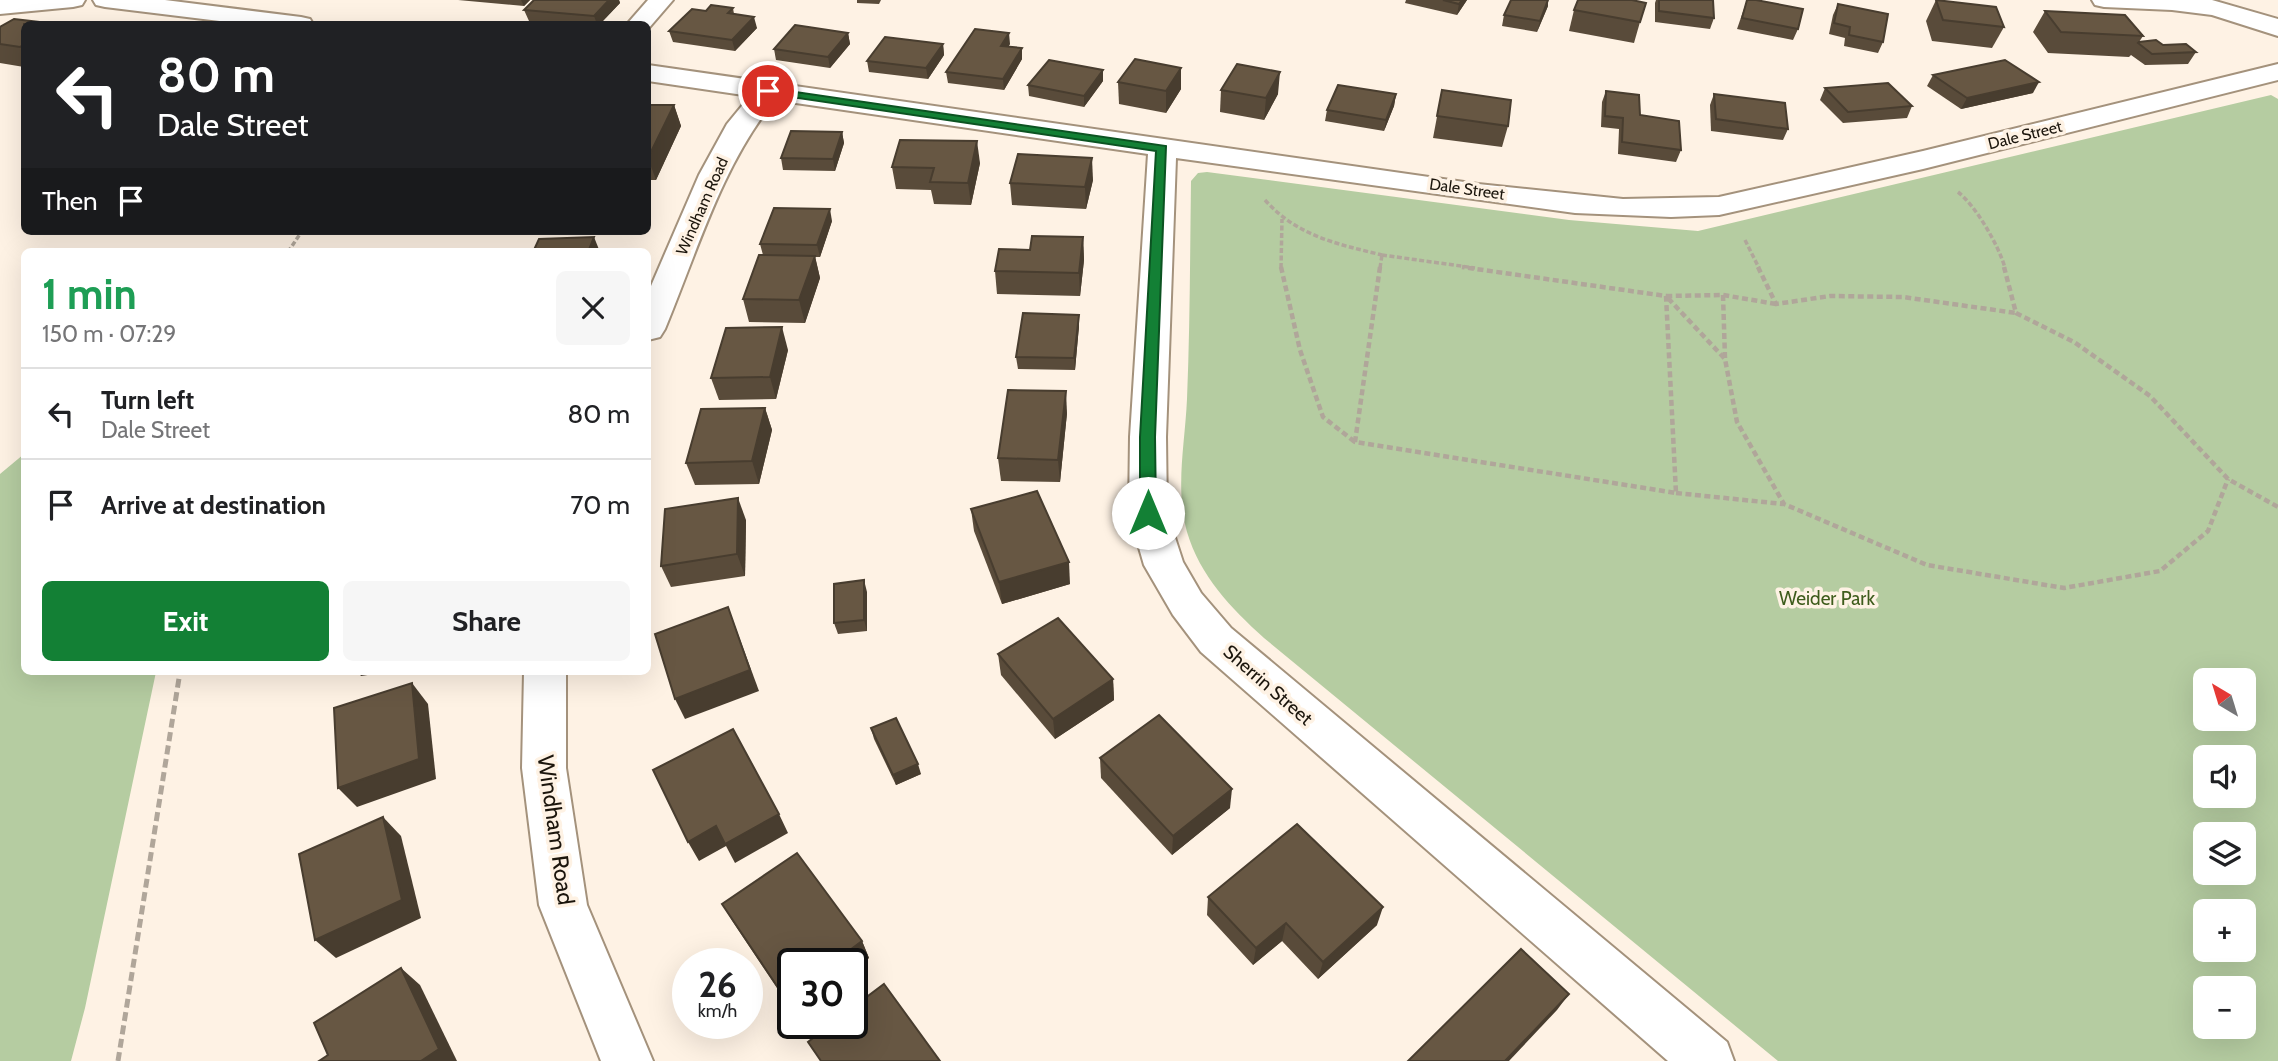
<!DOCTYPE html>
<meta charset="utf-8">
<style>
:root{--surface:#fff;--page:#f6f6f6;--text:#202124;--muted:#757577;--line:#e0e0e0;--accent:#138035}
body{margin:0;font-family:Cabin,sans-serif;background:var(--page);color:var(--text);height:100vh;display:flex;flex-direction:column;font-size:26px;white-space:nowrap}
*{box-sizing:border-box;margin:0}
p{font-size:23px;color:var(--muted)}
.icon{flex:none;width:38px;height:38px;fill:none;stroke:currentColor;stroke-width:2;stroke-linecap:round;stroke-linejoin:round}
.map{position:relative;flex:1;overflow:hidden}
.details{position:absolute;left:21px;top:248px;width:630px;height:427px;display:flex;flex-direction:column;background:var(--surface);border-radius:10px;box-shadow:0 7px 28px #0002}
.details>*{flex:none}
.hud{position:absolute;left:21px;top:21px;width:630px;height:214px;border-radius:10px;box-shadow:0 7px 28px #0002;background:#202124;color:#fff;overflow:hidden}
.needle{width:46px;rotate:322deg}
.buttons{position:absolute;left:2193px;top:668px;display:grid;gap:14px}
.buttons a{display:grid;place-items:center;width:63px;height:63px;border-radius:10px;background:var(--surface);box-shadow:0 7px 28px #0002;font-size:35px}
.speed{position:absolute;left:672px;top:948px;display:flex;gap:14px;font-size:35px;font-weight:700;text-align:center}
.speed>*{display:grid;place-content:center;width:91px;height:91px;border-radius:50%;background:var(--surface);box-shadow:0 7px 28px #0002;line-height:1}
.speed small{font-size:18px;font-weight:400}
.speed .limit{border:4px solid #111;border-radius:10px;background:#fff;color:#111}
.pin{position:absolute;display:grid;place-items:center;width:60px;height:60px;color:#fff;margin:-30px;border:4px solid #fff;border-radius:50%;box-shadow:0 2px 7px #0007}
.me{position:absolute;width:77px;margin:-38px;rotate:0deg;stroke-linejoin:round;filter:drop-shadow(0 0 5px #0008)}
.turn{display:flex;align-items:center;gap:24px;height:147px;padding:0 21px;font-size:32px}
.turn .icon{width:91px;height:91px;stroke-width:2.5}
.turn b{display:block;font-size:49px;line-height:60px}
.then{display:flex;align-items:center;height:66px;padding:0 21px;background:#0003;gap:14px;font-size:26px}
.round{display:grid;place-items:center;flex:none;width:74px;height:74px;border-radius:10px;background:var(--page)}
.head{display:flex;align-items:center;justify-content:space-between;height:119px;padding:0 21px}
h1{font-size:42px;font-weight:800;line-height:52px;color:#1e9e55}
.cta{display:flex;gap:14px;margin-top:auto;padding:14px 21px}
.cta a{flex:1;height:80px;border-radius:10px;background:var(--accent);color:#fff;font-size:28px;font-weight:800;line-height:80px;text-align:center}
.cta a+a{background:var(--page);color:var(--text)}
ul{padding:0;list-style:none}
li{display:flex;align-items:center;gap:21px;height:91px;padding:0 21px;border-top:2px solid var(--line)}
li div{flex:1}
li b{display:block;font-size:26px}
li em{font-style:normal}
.map>svg:first-child{display:block}
.green{fill:#b5cca1;fill-rule:evenodd}
.lines{fill:none;stroke-linecap:round;stroke-linejoin:round}
.street-casing{stroke:#a4927c;stroke-width:4}
.path-far2{stroke:#b0a69a;stroke-width:3.5;stroke-dasharray:5 2.5;stroke-linecap:butt}
.path-far1{stroke:#b0a69a;stroke-width:4.5;stroke-dasharray:6 3.5;stroke-linecap:butt}
.path{stroke:#b0a69a;stroke-width:5;stroke-dasharray:9 4.5;stroke-linecap:butt}
.street{fill:#fff;fill-rule:evenodd}
.wall{fill:#594b3a}
.shaded-wall{fill:#483d2f}
.building{fill:#675743;stroke:#483d2f;stroke-width:2}
.route{fill:#138035;stroke:#0c5322;stroke-width:2}
.labels{text-anchor:middle;dominant-baseline:central;stroke-width:7;stroke-linejoin:round;paint-order:stroke}
.far-street-label{font-size:16px;fill:#1b150c;stroke:#fef2e4}
.park-label{font-size:19px;fill:#3e5c1c;stroke:#fef2e4}
.street-label{font-size:19px;fill:#1b150c;stroke:#fef2e4}
.near-street-label{font-size:23px;fill:#1b150c;stroke:#fef2e4}
</style>
<div class="map">
<svg width="2278" height="1061" viewBox="0 0 2278 1061">
<rect width="100%" height="100%" fill="#fef2e4"/>
<g class="green">
<path d="M2271 95 2278 99V1061H1778L1264 638C1231 608 1200 576 1187 532 1175 488 1185 444 1187 399 1190 327 1190 254 1191 181L1198 173 1207 172 1569 220 1698 231ZM2205 681H2244V719H2205ZM2205 758H2244V796H2205ZM2205 835H2244V873H2205ZM2205 912H2244V950H2205ZM2205 989H2244V1027H2205Z"/>
<polygon points="24,454 24,672 156,672 85,1008 71,1061 0,1061 0,474"/>
</g>
<g class="lines">
<g class="street-casing">
<g id="street">
<polygon points="0,0 85,0 82,5 73,7 0,14"/>
<polygon points="93,0 165,0 301,17 310,19 313,24 244,24 105,7 96,5"/>
<polygon points="648,0 673,0 648,29 648,24 627,24"/>
<polygon points="2092,0 2212,0 2278,19 2278,36 2212,15 2172,10 2104,7 2095,5"/>
<path d="M2278 64V80L1923 169 1719 215 1671 217 1575 213 1176 158 1166 437 1167 513 1183 562 1201 593 1231 628 1727 1042 1734 1061H1668L1201 652 1173 615 1144 565 1129 513 1130 437 1148 154 775 100C722 165 697 252 665 329L660 337 648 340V293L699 175 727 124 750 96 648 81V65L1478 184 1623 199 1719 197 1923 151Z"/>
<polygon points="524,672 566,672 566,768 587,905 653,1061 601,1061 539,905 522,768"/>
</g>
</g>
<g class="path-far2">
<path d="M1958 192C1976 206 1999 246 2005 268"/>
<path d="M1265 200C1297 236 1337 244 1382 255"/>
<polyline points="1745,240 1759,268"/>
<polyline points="288,252 302,231"/>
<polyline points="1382,255 1475,268"/>
<polyline points="1281,268 1282,219"/>
<polyline points="1380,268 1382,255"/>
</g>
<g class="path-far1">
<polyline points="1281,267 1300,350 1323,417 1355,442"/>
<polyline points="1380,267 1355,442 1676,493 1666,296 1462,267"/>
<polyline points="1758,267 1776,304 1830,296 1903,297 2016,313"/>
<polyline points="2004,267 2016,313 2074,342 2150,396 2228,479 2278,507"/>
<polyline points="1723,295 1725,358"/>
<polyline points="1776,304 1723,295 1666,296 1725,359 1737,422 1784,504 1927,565 2064,588 2160,571 2208,531 2228,479"/>
<polyline points="1676,493 1783,504"/>
</g>
<polyline class="path" points="118,1061 180,672"/>
<use href="#street" class="street"/>
</g>
<g class="wall">
<polygon points="458,0 530,0 524,6"/>
<polygon points="534,0 619,0 620,3 600,24 574,24 529,21 524,10"/>
<polygon points="857,0 881,0 879,4 857,3"/>
<polygon points="1406,0 1467,0 1457,15 1405,3"/>
<polygon points="1656,0 1713,0 1714,18 1710,29 1655,22 1655,3"/>
<polygon points="1747,0 1798,29 1793,40 1737,29"/>
<polygon points="1936,0 2004,27 1992,48 1932,41 1926,21"/>
<polygon points="1838,4 1883,42 1878,53 1844,46 1845,38 1829,34 1833,15"/>
<polygon points="1548,6 1537,32 1502,26 1504,15"/>
<polygon points="733,8 734,14 757,28 735,51 673,42 669,31 706,11"/>
<polygon points="1574,10 1640,22 1634,43 1569,31"/>
<polygon points="2045,11 2143,36 2139,42 2163,45 2196,52 2188,64 2145,65 2131,55 2129,57 2048,53 2033,32"/>
<polygon points="24,24 24,67 0,63 0,27"/>
<polygon points="848,33 850,44 830,68 776,60 774,49"/>
<polygon points="943,44 944,55 928,79 869,72 867,61"/>
<polygon points="1010,44 1008,47 1022,48 1022,59 1004,90 948,83 946,72"/>
<polygon points="1181,68 1181,89 1166,113 1119,104 1118,82"/>
<polygon points="1933,75 2033,93 1961,109 1927,86"/>
<polygon points="1103,81 1084,107 1029,96 1028,85"/>
<polygon points="1825,88 1912,106 1907,118 1843,123 1820,100"/>
<polygon points="1221,90 1278,94 1264,120 1220,112"/>
<polygon points="1442,90 1508,126 1502,147 1433,138"/>
<polygon points="1606,91 1640,115 1681,150 1676,162 1618,154 1619,129 1601,127 1602,102"/>
<polygon points="1396,94 1394,106 1384,131 1325,121 1327,110"/>
<polygon points="1714,94 1788,129 1783,140 1711,131 1710,105"/>
<polygon points="648,105 674,105 681,126 656,180 648,180"/>
<polygon points="842,132 844,143 835,171 783,170 781,158"/>
<polygon points="980,163 971,205 934,204 931,190 896,189 892,167"/>
<polygon points="1093,180 1086,209 1012,205 1010,183"/>
<polygon points="832,221 820,257 815,257 820,278 805,323 749,322 743,299 763,255 760,244"/>
<polygon points="1083,237 1084,260 1080,296 997,294 995,271 1030,250"/>
<polygon points="1079,315 1079,326 1075,370 1018,369 1016,357"/>
<polygon points="788,350 776,399 719,400 711,378"/>
<polygon points="765,408 772,430 759,484 695,485 686,463"/>
<polygon points="1067,413 1060,482 1001,481 998,458"/>
<polygon points="971,509 1070,584 1002,604 974,531"/>
<polygon points="746,520 745,576 671,587 661,566"/>
<polygon points="867,592 867,631 838,634 834,623"/>
<polygon points="998,654 1113,679 1114,700 1055,739 1001,675"/>
<polygon points="871,728 921,774 896,785 874,739"/>
<polygon points="1100,758 1230,808 1172,855 1101,778"/>
<polygon points="1208,897 1377,925 1318,979 1282,941 1253,965 1207,915"/>
<polygon points="722,904 862,941 869,958 852,971 852,964 793,964 793,1012 733,922"/>
</g>
<g class="shaded-wall">
<polygon points="521,0 530,0 524,6"/>
<polygon points="609,0 619,0 620,3 600,24 597,24 594,16"/>
<polygon points="1462,0 1467,0 1457,15 1459,4"/>
<polygon points="1548,0 1548,6 1537,32 1540,21"/>
<polygon points="754,17 757,28 735,51 732,40"/>
<polygon points="848,33 850,44 830,68 828,57"/>
<polygon points="1009,33 1010,44 1002,57 1001,46"/>
<polygon points="943,44 944,55 928,79 926,68"/>
<polygon points="1022,48 1022,59 1004,90 1003,79"/>
<polygon points="1181,68 1181,89 1166,113 1166,91"/>
<polygon points="1103,70 1103,81 1084,107 1084,96"/>
<polygon points="1280,72 1278,94 1264,120 1266,98"/>
<polygon points="2039,82 2033,93 1961,109 1967,98"/>
<polygon points="1396,94 1394,106 1384,131 1386,120"/>
<polygon points="674,105 681,126 656,180 648,158"/>
<polygon points="842,132 844,143 835,171 833,159"/>
<polygon points="977,141 980,163 971,205 968,183"/>
<polygon points="1092,158 1093,180 1086,209 1085,187"/>
<polygon points="830,209 832,221 820,257 817,245"/>
<polygon points="594,237 600,252 588,252"/>
<polygon points="1083,237 1084,260 1080,296 1079,273"/>
<polygon points="815,256 820,278 805,323 799,300"/>
<polygon points="1079,315 1079,326 1075,370 1074,358"/>
<polygon points="782,327 788,350 776,399 770,377"/>
<polygon points="1066,391 1067,413 1060,482 1058,460"/>
<polygon points="765,408 772,430 759,484 752,461"/>
<polygon points="738,498 746,520 745,576 737,554"/>
<polygon points="1069,562 1070,584 1002,604 999,582"/>
<polygon points="864,580 867,592 867,631 864,620"/>
<polygon points="728,607 759,691 685,719 675,699"/>
<polygon points="358,672 387,672 361,676"/>
<polygon points="1113,679 1114,700 1055,739 1053,719"/>
<polygon points="412,683 428,704 436,779 357,807 338,788"/>
<polygon points="918,764 921,774 896,785 893,775"/>
<polygon points="1232,789 1230,808 1172,855 1173,836"/>
<polygon points="779,814 788,833 735,863 726,846 699,861 688,842 716,826"/>
<polygon points="383,817 401,836 421,918 336,958 315,940"/>
<polygon points="1383,907 1377,925 1318,979 1323,962"/>
<polygon points="1286,923 1282,941 1253,965 1256,948"/>
<polygon points="862,941 869,958 852,971 852,964 831,964"/>
<polygon points="401,968 420,985 457,1061 421,1061"/>
<polygon points="793,993 793,1011 785,998"/>
<polygon points="1569,994 1557,1010 1509,1061 1505,1061"/>
</g>
<g class="building">
<polygon points="534,0 609,0 594,16 524,10"/>
<polygon points="1443,0 1462,0 1459,4"/>
<polygon points="1511,0 1548,0 1540,21 1504,15"/>
<polygon points="1578,0 1632,0 1646,3 1640,22 1574,10"/>
<polygon points="1659,0 1713,0 1714,18 1659,11"/>
<polygon points="1747,0 1756,0 1803,9 1798,29 1742,18"/>
<polygon points="1936,0 1996,7 2004,27 1943,20"/>
<polygon points="1838,4 1888,14 1883,42 1849,35 1850,27 1834,23"/>
<polygon points="711,5 733,8 728,13 754,17 732,40 669,31 692,9 706,11"/>
<polygon points="2045,11 2125,15 2143,36 2061,32"/>
<polygon points="14,19 57,24 24,24 24,45 20,47 0,44 0,27"/>
<polygon points="795,25 848,33 828,57 774,49"/>
<polygon points="975,29 1009,33 1001,46 1022,48 1003,79 946,72"/>
<polygon points="885,37 943,44 926,68 867,61"/>
<polygon points="2156,40 2163,45 2186,44 2196,52 2152,54 2138,43 2139,42"/>
<polygon points="1135,59 1181,68 1166,91 1118,82"/>
<polygon points="1049,60 1103,70 1084,96 1028,85"/>
<polygon points="2005,60 2039,82 1967,98 1933,75"/>
<polygon points="1237,64 1280,72 1266,98 1221,90"/>
<polygon points="1888,83 1912,106 1848,112 1825,88"/>
<polygon points="1338,85 1396,94 1386,120 1327,110"/>
<polygon points="1442,90 1511,100 1508,126 1437,116"/>
<polygon points="1606,91 1639,95 1640,115 1679,121 1681,150 1622,142 1623,118 1605,116"/>
<polygon points="1714,94 1785,103 1788,129 1716,119"/>
<polygon points="648,105 674,105 648,158"/>
<polygon points="791,131 842,132 833,159 781,158"/>
<polygon points="900,140 977,141 968,183 930,182 934,168 892,167"/>
<polygon points="1018,154 1092,158 1085,187 1010,183"/>
<polygon points="774,208 830,209 817,245 760,244"/>
<polygon points="1032,236 1083,237 1079,273 995,271 999,249 1030,250"/>
<polygon points="594,237 588,252 533,252 539,239"/>
<polygon points="759,255 815,256 799,300 743,299"/>
<polygon points="1023,313 1079,315 1074,358 1016,357"/>
<polygon points="782,327 770,377 711,378 726,328"/>
<polygon points="1008,390 1066,391 1058,460 998,458"/>
<polygon points="765,408 752,461 686,463 701,409"/>
<polygon points="1037,491 1069,562 999,582 971,509"/>
<polygon points="738,498 737,554 661,566 665,509"/>
<polygon points="864,580 864,620 834,623 834,584"/>
<polygon points="728,607 750,670 675,699 655,634"/>
<polygon points="1058,618 1113,679 1053,719 998,654"/>
<polygon points="412,683 419,759 338,788 334,708"/>
<polygon points="1159,715 1232,789 1173,836 1100,758"/>
<polygon points="896,718 918,764 893,775 871,728"/>
<polygon points="733,729 779,814 725,844 716,826 688,842 653,770"/>
<polygon points="383,817 402,900 315,940 299,854"/>
<polygon points="1297,824 1383,907 1323,962 1286,923 1256,948 1208,897"/>
<polygon points="797,853 862,941 831,964 793,964 793,993 785,998 722,904"/>
<polygon points="1521,949 1569,994 1505,1061 1408,1061"/>
<polygon points="401,968 439,1049 421,1061 319,1061 328,1055 314,1023"/>
<polygon points="884,984 940,1061 821,1061 808,1042 831,1024 852,1024 852,1008"/>
</g>
<polygon class="route" points="768,88 1166,146 1155,437 1156,513 1154,517 1143,517 1140,513 1140,437 1156,151 764,93 764,89"/>
<g class="labels">
<g class="far-street-label">
<text transform="translate(2025 135) rotate(-14)">Dale Street</text>
<text transform="translate(1467 189) rotate(8)">Dale Street</text>
<text transform="translate(702 206) rotate(-66)">Windham Road</text>
</g>
<g class="park-label">
<text x="1827" y="598">Weider Park</text>
</g>
<g class="street-label">
<text transform="translate(1268 685) rotate(41)">Sherrin Street</text>
</g>
<g class="near-street-label">
<text transform="translate(556 830) rotate(82)">Windham Road</text>
</g>
</g>
</svg>
<div class="buttons">
<a><svg class="needle" viewBox="-14 -14 28 28"><path d="M0-13l5 13h-10z" fill="#e53935"/><path d="M0 13l5-13h-10z" fill="#757577"/></svg></a>
<a><svg class="icon" aria-label="sound" viewBox="0 0 24 24"><path d="M4 9h4l5-4v14l-5-4H4zM17 9q2 3 0 6"/></svg></a>
<a><svg class="icon" aria-label="layers" viewBox="0 0 24 24"><path d="M12 4l9 5-9 5-9-5zM3 14l9 5 9-5"/></svg></a>
<a>+</a>
<a>−</a>
</div>
<div class="speed"><div>26<small>km/h</small></div><div class="limit">30</div></div>
<div class="pin" style="left:768px;top:91px;background:#d93025"><svg class="icon" aria-label="arrive" viewBox="0 0 24 24"><path d="M6 21V4h12l-3 4 3 4H6"/></svg></div>
<svg class="me" style="left:1148px;top:513px" viewBox="-20 -20 40 40"><circle r="19" fill="#fff"/><path d="M0-13L10 11 0 6-10 11z" fill="#138035"/></svg>
<div class="hud">
<div class="turn"><svg class="icon" aria-label="left" viewBox="0 0 24 24"><path d="M17 20v-9H6M10 6l-5 5 5 5"/></svg><div><b>80 m</b>Dale Street</div></div>
<div class="then">Then<svg class="icon" aria-label="arrive" viewBox="0 0 24 24"><path d="M6 21V4h12l-3 4 3 4H6"/></svg></div>
</div>
<section class="details">
<div class="head"><div><h1>1 min</h1><p>150 m · 07:29</p></div><a class="round"><svg class="icon" aria-label="close" viewBox="0 0 24 24"><path d="M6 6l12 12M18 6L6 18"/></svg></a></div>
<ul>
<li><svg class="icon" aria-label="left" viewBox="0 0 24 24"><path d="M17 20v-9H6M10 6l-5 5 5 5"/></svg><div><b>Turn left</b><p>Dale Street</p></div><em>80 m</em></li>
<li><svg class="icon" aria-label="arrive" viewBox="0 0 24 24"><path d="M6 21V4h12l-3 4 3 4H6"/></svg><div><b>Arrive at destination</b></div><em>70 m</em></li>
</ul>
<div class="cta"><a>Exit</a><a>Share</a></div>
</section>
</div>
